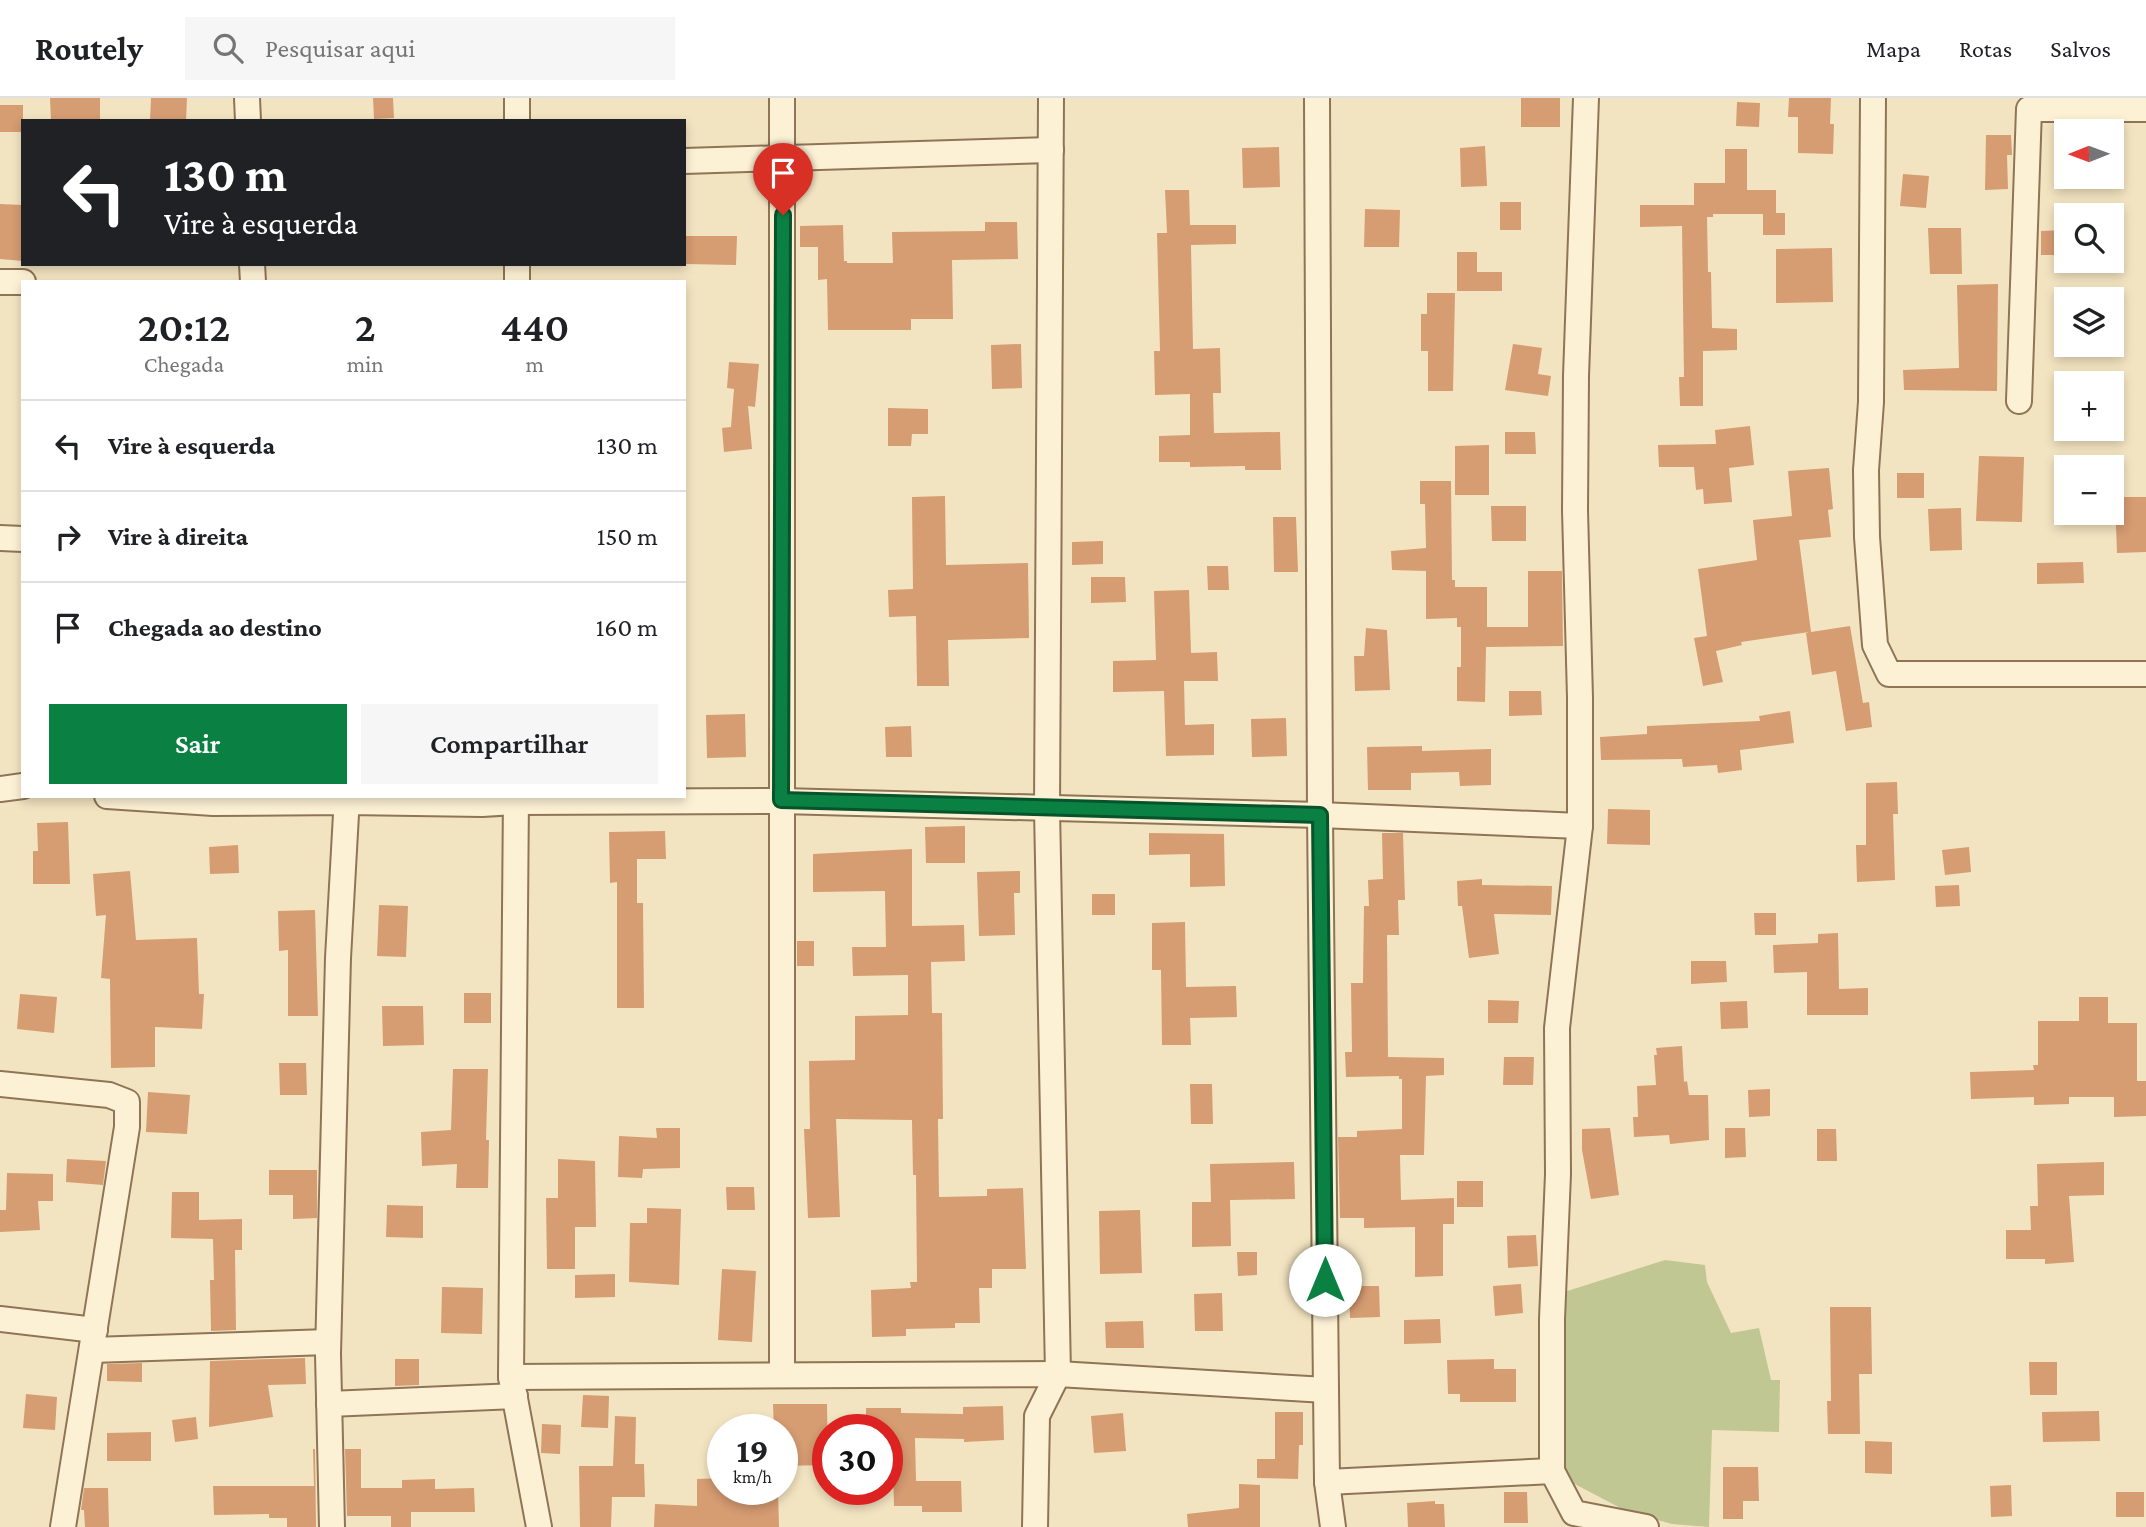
<!DOCTYPE html>
<html lang="pt">
<meta charset="utf-8">
<style>
:root{--surface:#fff;--page:#f6f6f6;--text:#202124;--muted:#757577;--line:#e0e0e0;--accent:#0b8043}
body{margin:0;font-family:"Crimson Pro",serif;background:var(--page);color:var(--text);height:100vh;display:flex;flex-direction:column;font-size:26px;white-space:nowrap}
*{box-sizing:border-box;margin:0}
p{font-size:23px;color:var(--muted)}
.icon{flex:none;width:38px;height:38px;fill:none;stroke:currentColor;stroke-width:2;stroke-linecap:round;stroke-linejoin:round}
.map{position:relative;flex:1;overflow:hidden}
.details{position:absolute;left:21px;top:182px;width:665px;height:518px;display:flex;flex-direction:column;background:var(--surface);border-radius:0px;box-shadow:0 4px 10px #0003}
.details>*{flex:none}
.guide{position:absolute;left:21px;top:21px;width:665px;height:147px;border-radius:0px;box-shadow:0 4px 10px #0003;background:#202124;color:#fff;overflow:hidden}
.needle{width:46px;rotate:269deg}
.fabs{position:absolute;left:2054px;top:21px;display:grid;gap:14px}
.fabs a{display:grid;place-items:center;width:70px;height:70px;border-radius:0px;background:var(--surface);box-shadow:0 4px 10px #0003;font-size:35px}
.speed{position:absolute;left:707px;top:1316px;display:flex;gap:14px;font-size:35px;font-weight:700;text-align:center}
.speed>*{display:grid;place-content:center;width:91px;height:91px;border-radius:50%;background:var(--surface);box-shadow:0 4px 10px #0003;line-height:1}
.speed small{font-size:18px;font-weight:400}
.speed .limit{border:10px solid #d22;background:#fff;color:#111}
.pin{position:absolute;display:grid;place-items:center;width:60px;height:60px;color:#fff;margin:-72px -30px;border-radius:50% 50% 50% 0;rotate:-45deg;box-shadow:0 0 7px #0007}
.pin .icon{rotate:45deg}
.me{position:absolute;width:77px;margin:-38px;rotate:0deg;stroke-linejoin:round;filter:drop-shadow(0 0 5px #0008)}
.turn{display:flex;align-items:center;gap:24px;height:147px;padding:0 28px;font-size:32px}
.turn .icon{width:91px;height:91px;stroke-width:2.5}
.turn b{display:block;font-size:49px;line-height:60px}
.eta{display:flex;justify-content:space-evenly;align-items:center;height:119px;text-align:center}
.eta b{font-size:42px;font-weight:600;line-height:49px}
.cta{display:flex;gap:14px;margin-top:auto;padding:14px 28px}
.cta a{flex:1;height:80px;border-radius:0px;background:var(--accent);color:#fff;font-size:28px;font-weight:600;line-height:80px;text-align:center}
.cta a+a{background:var(--page);color:var(--text)}
ul{padding:0;list-style:none}
li{display:flex;align-items:center;gap:21px;height:91px;padding:0 28px;border-top:2px solid var(--line)}
li div{flex:1}
li b{display:block;font-size:26px}
li em{font-style:normal}
header{display:flex;align-items:center;gap:42px;box-sizing:border-box;height:98px;padding:0 35px;background:var(--surface);border-bottom:2px solid var(--line)}
header strong{font-size:33px}
nav{display:flex;gap:38px;margin-inline-start:auto;font-size:24px}
.search{width:490px;height:63px;background:var(--page);display:flex;align-items:center;gap:18px;box-sizing:border-box;padding:0 24px;border-radius:0px;color:var(--muted);font-size:26px}
.map>svg:first-child{display:block}
.cemetery{fill:#c0c793}
.building{fill:#d69c72}
.lines{fill:none;stroke-linecap:round;stroke-linejoin:round}
.minor-casing{stroke:#8f7456;stroke-width:28}
.minor{stroke:#fdf1d5;stroke-width:24}
.route-casing{stroke:#07532c;stroke-width:18}
.route{stroke:#0b8043;stroke-width:12}
</style>
<header>
<strong>Routely</strong>
<div class="search"><svg class="icon" aria-label="search" viewBox="0 0 24 24"><circle cx="10" cy="10" r="6"/><path d="M15 15l6 6"/></svg>Pesquisar aqui</div>
<nav><a>Mapa</a><a>Rotas</a><a>Salvos</a></nav>
</header>
<div class="map">
<svg width="2146" height="1429" viewBox="0 0 2146 1429">
<rect width="100%" height="100%" fill="#f3e4c1"/>
<polygon class="cemetery" points="1665,1162 1705,1167 1707,1184 1731,1235 1759,1230 1771,1282 1780,1282 1779,1334 1712,1332 1709,1429 1672,1426 1628,1414 1569,1383 1560,1362 1561,1195"/>
<g class="building">
<polygon points="50,0 100,0 100,23 51,23"/>
<polygon points="151,0 187,0 186,23 150,23"/>
<polygon points="373,0 393,0 394,20 374,21"/>
<rect x="1521" y="0" width="39" height="29"/>
<polygon points="1789,0 1831,0 1830,26 1834,26 1833,56 1798,55 1798,19 1788,19"/>
<polygon points="1737,4 1760,5 1759,29 1736,28"/>
<rect x="0" y="7" width="23" height="27"/>
<polygon points="1986,37 2011,37 2012,57 2007,57 2008,91 1985,92"/>
<polygon points="1485,48 1487,88 1461,89 1460,50"/>
<polygon points="1279,49 1280,89 1243,90 1242,50"/>
<polygon points="1725,51 1747,51 1747,92 1776,92 1776,115 1785,115 1785,137 1763,137 1763,116 1713,116 1713,119 1707,119 1708,174 1711,174 1712,230 1737,231 1737,252 1703,253 1703,308 1680,308 1679,279 1684,279 1682,128 1640,129 1640,107 1694,107 1694,85 1725,85"/>
<polygon points="1903,76 1929,78 1926,110 1900,108"/>
<polygon points="1165,92 1189,92 1190,127 1236,127 1236,146 1191,147 1193,251 1220,250 1221,295 1213,295 1214,335 1280,334 1281,372 1245,372 1245,368 1190,369 1190,364 1159,364 1159,338 1190,337 1190,296 1155,297 1154,253 1160,253 1157,135 1167,135"/>
<rect x="1500" y="104" width="21" height="28"/>
<polygon points="0,106 23,107 23,163 0,161"/>
<polygon points="1365,111 1400,112 1399,149 1364,149"/>
<polygon points="985,124 1017,124 1018,161 952,162 953,221 911,221 911,232 828,232 827,181 818,182 818,149 800,149 800,128 843,127 844,163 847,163 847,165 893,165 892,134 985,133"/>
<polygon points="1928,130 1961,130 1962,176 1930,176"/>
<polygon points="2066,132 2067,157 2041,157 2041,133"/>
<polygon points="685,138 737,138 736,167 685,166"/>
<polygon points="1832,150 1833,204 1776,205 1776,151"/>
<polygon points="1457,154 1477,154 1477,174 1502,174 1502,193 1457,193"/>
<polygon points="1998,186 1997,293 1904,292 1903,272 1959,270 1957,187"/>
<polygon points="1427,195 1455,195 1453,293 1428,293 1428,253 1421,253 1421,216 1427,216"/>
<polygon points="1021,246 1022,290 992,291 991,247"/>
<polygon points="1513,246 1542,250 1538,276 1551,278 1548,298 1505,292"/>
<polygon points="729,264 759,266 755,309 748,308 752,351 724,354 722,330 731,329 734,291 727,290"/>
<polygon points="888,310 928,311 928,336 912,336 911,348 888,348"/>
<polygon points="1750,328 1754,367 1729,370 1732,404 1704,406 1703,391 1696,392 1694,369 1659,369 1658,347 1716,346 1715,332"/>
<polygon points="1505,334 1535,334 1536,356 1505,356"/>
<polygon points="1489,347 1489,397 1455,397 1455,348"/>
<polygon points="1979,358 2024,359 2022,424 1976,423"/>
<polygon points="1829,370 1833,411 1828,412 1831,439 1799,442 1811,534 1850,528 1863,605 1869,604 1872,629 1846,633 1836,573 1812,577 1806,535 1809,534 1741,544 1742,547 1716,553 1723,584 1703,588 1694,540 1707,538 1698,471 1757,462 1753,422 1792,418 1788,373"/>
<rect x="1897" y="375" width="27" height="25"/>
<polygon points="1420,383 1451,383 1452,482 1455,482 1455,489 1487,489 1487,529 1528,529 1528,473 1562,473 1563,548 1486,549 1485,604 1457,603 1457,569 1461,569 1461,529 1457,529 1457,520 1426,521 1426,473 1392,472 1391,453 1426,450 1425,406 1420,406"/>
<polygon points="945,398 946,467 1028,465 1029,540 948,542 949,588 917,588 916,518 889,519 888,492 913,491 912,399"/>
<polygon points="2115,399 2146,399 2146,454 2117,455"/>
<polygon points="1491,408 1526,408 1526,443 1492,443"/>
<polygon points="1961,410 1962,452 1930,453 1928,411"/>
<polygon points="1273,419 1296,419 1298,474 1274,474"/>
<polygon points="1103,443 1103,466 1072,467 1072,444"/>
<polygon points="2083,464 2084,485 2037,486 2037,465"/>
<polygon points="1207,468 1228,468 1229,492 1208,492"/>
<polygon points="1091,479 1125,479 1126,504 1091,505"/>
<polygon points="1189,492 1191,555 1217,554 1218,583 1184,583 1185,627 1214,626 1214,657 1166,658 1164,593 1113,594 1113,563 1156,562 1154,493"/>
<polygon points="1366,530 1387,532 1390,592 1355,593 1354,558 1364,558"/>
<polygon points="1509,593 1541,593 1542,617 1509,618"/>
<polygon points="1790,613 1794,645 1740,652 1742,672 1718,675 1717,667 1683,669 1682,661 1601,662 1600,639 1647,636 1647,628 1760,623 1759,618"/>
<polygon points="745,616 746,659 707,660 706,617"/>
<polygon points="1286,620 1287,658 1252,659 1251,621"/>
<polygon points="911,628 912,659 886,659 885,629"/>
<polygon points="1422,648 1422,653 1491,651 1491,687 1460,688 1459,674 1411,675 1411,692 1368,692 1367,649"/>
<polygon points="1897,684 1898,716 1893,716 1895,782 1857,784 1856,747 1866,747 1866,685"/>
<polygon points="1608,711 1650,712 1650,747 1607,746"/>
<polygon points="68,724 70,786 33,786 33,753 38,753 37,725"/>
<polygon points="965,728 965,765 926,765 925,729"/>
<polygon points="665,733 666,761 637,761 637,805 643,805 644,910 617,910 617,784 610,785 609,734"/>
<polygon points="1149,735 1224,736 1225,788 1190,789 1190,756 1149,757"/>
<polygon points="1382,735 1403,735 1405,802 1398,802 1399,837 1387,837 1388,959 1444,960 1444,977 1426,978 1424,1057 1400,1057 1401,1102 1454,1100 1454,1126 1443,1126 1443,1178 1415,1179 1415,1129 1364,1130 1364,1120 1340,1120 1338,1039 1357,1039 1357,1033 1402,1031 1402,981 1399,981 1399,978 1346,979 1345,954 1352,954 1351,885 1363,885 1364,808 1369,808 1368,782 1383,781"/>
<polygon points="238,747 239,775 210,776 209,749"/>
<polygon points="1969,749 1971,774 1945,777 1942,752"/>
<polygon points="912,751 912,828 964,827 965,863 931,864 932,915 942,915 943,1021 938,1021 939,1099 987,1098 987,1091 1023,1090 1026,1171 992,1171 992,1190 979,1190 980,1225 955,1225 955,1230 906,1231 906,1238 872,1239 871,1192 911,1190 910,1184 917,1184 916,1077 913,1077 912,1022 836,1021 840,1119 808,1120 804,1031 810,1031 809,963 855,962 855,918 908,917 908,877 853,878 852,849 886,849 885,793 813,794 813,756"/>
<polygon points="130,773 136,842 197,840 199,896 204,896 202,931 155,929 155,969 111,970 110,881 101,880 106,817 96,818 93,776"/>
<polygon points="1020,773 1020,795 1014,795 1015,837 979,838 977,774"/>
<polygon points="1482,781 1482,787 1552,788 1551,817 1494,816 1499,856 1469,860 1462,808 1458,808 1457,783"/>
<polygon points="1959,787 1960,808 1936,809 1935,788"/>
<rect x="1092" y="796" width="23" height="21"/>
<polygon points="379,807 408,808 406,859 377,858"/>
<polygon points="315,812 318,918 288,918 288,852 279,853 278,813"/>
<polygon points="1754,815 1776,815 1776,837 1755,837"/>
<polygon points="1185,824 1186,889 1236,888 1237,919 1190,920 1191,947 1162,947 1161,872 1152,872 1152,825"/>
<polygon points="1838,835 1839,891 1868,890 1868,917 1807,917 1807,874 1774,875 1773,847 1818,845 1818,836"/>
<rect x="797" y="843" width="17" height="25"/>
<polygon points="1691,863 1726,863 1727,884 1691,886"/>
<rect x="464" y="895" width="27" height="30"/>
<polygon points="20,896 57,899 54,935 17,931"/>
<polygon points="2079,899 2108,899 2108,925 2137,925 2137,983 2146,983 2146,1018 2114,1019 2114,999 2069,999 2069,1006 2034,1007 2034,999 1971,1001 1970,974 2034,972 2033,967 2038,967 2038,923 2079,923"/>
<polygon points="1488,902 1519,903 1518,925 1488,925"/>
<polygon points="1747,903 1748,930 1721,931 1720,904"/>
<polygon points="382,908 423,908 424,947 383,948"/>
<polygon points="1682,948 1684,984 1687,983 1689,997 1708,997 1709,1042 1670,1046 1669,1037 1634,1039 1633,1019 1638,1019 1637,988 1656,987 1654,957 1657,957 1656,950"/>
<polygon points="1504,959 1534,959 1533,987 1503,987"/>
<polygon points="279,965 306,965 307,997 280,997"/>
<polygon points="453,971 488,971 486,1042 489,1042 488,1090 456,1090 457,1066 422,1068 421,1034 451,1032"/>
<polygon points="1190,986 1212,986 1213,1026 1191,1026"/>
<polygon points="1770,991 1770,1018 1749,1019 1748,992"/>
<polygon points="148,994 190,997 187,1036 146,1034"/>
<polygon points="656,1030 680,1030 680,1070 643,1071 642,1080 618,1079 619,1038 657,1040"/>
<polygon points="1610,1030 1619,1097 1591,1101 1582,1052 1582,1031"/>
<polygon points="1725,1030 1745,1030 1746,1059 1725,1060"/>
<polygon points="1817,1031 1836,1031 1837,1063 1817,1063"/>
<polygon points="67,1061 106,1063 103,1087 66,1084"/>
<polygon points="558,1061 595,1063 596,1129 575,1129 575,1171 547,1171 546,1100 558,1100"/>
<polygon points="1294,1064 1295,1101 1230,1102 1231,1148 1192,1149 1192,1104 1211,1104 1210,1066"/>
<polygon points="2104,1064 2104,1097 2069,1098 2074,1164 2045,1166 2045,1161 2006,1161 2006,1132 2031,1132 2030,1108 2038,1108 2037,1066"/>
<polygon points="269,1072 317,1072 317,1120 293,1121 293,1097 269,1097"/>
<polygon points="7,1075 53,1076 53,1103 38,1103 40,1132 0,1134 0,1112 6,1112"/>
<rect x="1457" y="1083" width="26" height="26"/>
<polygon points="726,1089 754,1089 755,1112 727,1112"/>
<polygon points="172,1094 199,1094 199,1122 242,1121 242,1152 235,1152 236,1232 211,1233 210,1182 214,1182 213,1141 171,1140"/>
<polygon points="387,1107 423,1108 423,1140 386,1139"/>
<polygon points="647,1110 681,1111 679,1187 629,1184 630,1125 647,1125"/>
<polygon points="1140,1112 1142,1175 1100,1176 1099,1113"/>
<polygon points="1536,1137 1538,1168 1508,1170 1507,1138"/>
<polygon points="1237,1154 1257,1154 1257,1177 1238,1178"/>
<polygon points="722,1171 756,1173 752,1244 718,1242"/>
<polygon points="615,1176 615,1199 575,1200 575,1177"/>
<polygon points="1521,1186 1523,1215 1495,1218 1493,1188"/>
<polygon points="1349,1188 1379,1188 1380,1219 1350,1220"/>
<polygon points="442,1189 483,1190 482,1236 441,1235"/>
<polygon points="1222,1195 1223,1233 1195,1233 1194,1196"/>
<polygon points="1830,1209 1871,1209 1872,1276 1859,1276 1860,1336 1828,1336 1827,1303 1831,1303"/>
<polygon points="1440,1221 1441,1245 1404,1246 1404,1222"/>
<polygon points="1143,1223 1144,1250 1106,1250 1105,1224"/>
<polygon points="305,1260 306,1286 268,1287 273,1319 209,1329 210,1263"/>
<polygon points="395,1261 419,1261 419,1287 395,1288"/>
<polygon points="1494,1261 1494,1271 1516,1271 1516,1304 1460,1304 1460,1296 1448,1296 1447,1262"/>
<polygon points="2029,1264 2057,1264 2057,1297 2030,1297"/>
<polygon points="142,1265 142,1284 107,1283 107,1266"/>
<polygon points="26,1296 57,1299 55,1332 23,1330"/>
<polygon points="583,1297 609,1298 608,1330 581,1329"/>
<polygon points="773,1306 827,1306 828,1367 782,1368 782,1332 774,1332"/>
<polygon points="1003,1308 1004,1342 964,1344 964,1341 915,1340 916,1383 961,1383 962,1414 922,1414 922,1408 894,1408 892,1341 887,1341 887,1332 866,1332 866,1310 901,1310 901,1315 963,1316 963,1309"/>
<polygon points="2099,1313 2100,1343 2043,1344 2042,1314"/>
<polygon points="1275,1314 1303,1314 1303,1347 1299,1347 1298,1381 1257,1380 1257,1361 1275,1361"/>
<polygon points="1123,1315 1126,1353 1094,1355 1091,1318"/>
<polygon points="615,1318 636,1319 635,1366 644,1366 645,1399 612,1399 611,1429 580,1429 579,1368 613,1368"/>
<polygon points="196,1319 198,1341 175,1344 172,1322"/>
<polygon points="542,1326 561,1327 560,1356 541,1355"/>
<polygon points="151,1334 151,1363 107,1363 107,1335"/>
<polygon points="1865,1343 1892,1344 1892,1376 1865,1375"/>
<polygon points="313,1351 315,1351 316,1429 287,1429 287,1420 269,1420 269,1416 214,1417 213,1388 314,1388"/>
<polygon points="345,1351 361,1351 361,1390 402,1390 402,1382 435,1381 435,1391 474,1390 475,1414 411,1414 411,1429 391,1429 391,1418 347,1418"/>
<polygon points="1723,1369 1758,1369 1759,1403 1743,1403 1743,1421 1723,1421"/>
<polygon points="723,1380 723,1391 778,1391 779,1429 654,1429 655,1406 697,1408 697,1381"/>
<polygon points="1239,1386 1260,1387 1260,1429 1188,1429 1187,1416 1239,1410"/>
<polygon points="2011,1387 2012,1418 1991,1419 1990,1388"/>
<polygon points="84,1390 108,1390 109,1429 85,1429 84,1412 81,1412"/>
<polygon points="1504,1394 1527,1394 1528,1425 1504,1425"/>
<rect x="2116" y="1394" width="28" height="25"/>
<polygon points="1435,1403 1435,1406 1444,1406 1445,1429 1408,1429 1407,1405"/>
</g>
<g class="lines">
<g class="minor-casing">
<g id="minor">
<polyline points="247,0 248,23"/>
<polyline points="517,0 517,23"/>
<polyline points="782,0 782,1277"/>
<polyline points="1317,0 1320,717 1326,1292 1327,1384 1333,1429"/>
<polyline points="1873,0 1871,304 1866,372 1867,439 1875,547 1889,576 2146,576"/>
<polyline points="684,63 1051,52"/>
<polyline points="252,166 253,184"/>
<polyline points="0,184 23,184"/>
<polyline points="517,184 517,166"/>
<polyline points="2019,303 2029,11 2146,11"/>
<polyline points="0,440 23,441"/>
<polyline points="0,691 23,688"/>
<polyline points="107,698 213,705 348,704 482,706 516,704 781,703 1320,717 1580,728"/>
<polyline points="516,698 511,1279 539,1429"/>
<polyline points="0,986 109,997 127,1004 127,1029 63,1429"/>
<polyline points="0,1221 95,1232"/>
<polyline points="92,1252 328,1244"/>
<polyline points="511,1279 1058,1276 1326,1292"/>
<polyline points="329,1306 515,1298"/>
<polyline points="1552,1373 1552,1221 1558,1076 1557,930 1580,728 1580,600 1575,412 1576,278 1586,0"/>
<polyline points="1327,1384 1552,1373 1574,1415 1646,1429"/>
<polyline points="332,1429 328,1256 338,860 347,698"/>
<polyline points="1035,1429 1037,1318 1058,1276 1047,711 1051,0"/>
</g>
</g>
<use href="#minor" class="minor"/>
</g>
<g class="lines">
<g class="route-casing">
<polyline id="route" points="783,117 781,702 1320,717 1325,1182"/>
</g>
<use href="#route" class="route"/>
</g>
</svg>
<div class="fabs">
<a><svg class="needle" viewBox="-14 -14 28 28"><path d="M0-13l5 13h-10z" fill="#e53935"/><path d="M0 13l5-13h-10z" fill="#757577"/></svg></a>
<a><svg class="icon" aria-label="search" viewBox="0 0 24 24"><circle cx="10" cy="10" r="6"/><path d="M15 15l6 6"/></svg></a>
<a><svg class="icon" aria-label="layers" viewBox="0 0 24 24"><path d="M12 4l9 5-9 5-9-5zM3 14l9 5 9-5"/></svg></a>
<a>+</a>
<a>−</a>
</div>
<div class="speed"><div>19<small>km/h</small></div><div class="limit">30</div></div>
<div class="pin" style="left:783px;top:117px;background:#d93025"><svg class="icon" aria-label="arrive" viewBox="0 0 24 24"><path d="M6 21V4h12l-3 4 3 4H6"/></svg></div>
<svg class="me" style="left:1325px;top:1182px" viewBox="-20 -20 40 40"><circle r="19" fill="#fff"/><path d="M0-13L10 11 0 6-10 11z" fill="#0b8043"/></svg>
<div class="guide">
<div class="turn"><svg class="icon" aria-label="left" viewBox="0 0 24 24"><path d="M17 20v-9H6M10 6l-5 5 5 5"/></svg><div><b>130 m</b>Vire à esquerda</div></div>
</div>
<section class="details">
<div class="eta">
<div><b>20:12</b><p>Chegada</p></div>
<div><b>2</b><p>min</p></div>
<div><b>440</b><p>m</p></div>
</div>
<ul>
<li><svg class="icon" aria-label="left" viewBox="0 0 24 24"><path d="M17 20v-9H6M10 6l-5 5 5 5"/></svg><div><b>Vire à esquerda</b></div><em>130 m</em></li>
<li><svg class="icon" aria-label="right" viewBox="0 0 24 24"><path d="M7 20v-9h11M14 6l5 5-5 5"/></svg><div><b>Vire à direita</b></div><em>150 m</em></li>
<li><svg class="icon" aria-label="arrive" viewBox="0 0 24 24"><path d="M6 21V4h12l-3 4 3 4H6"/></svg><div><b>Chegada ao destino</b></div><em>160 m</em></li>
</ul>
<div class="cta"><a>Sair</a><a>Compartilhar</a></div>
</section>
</div>
